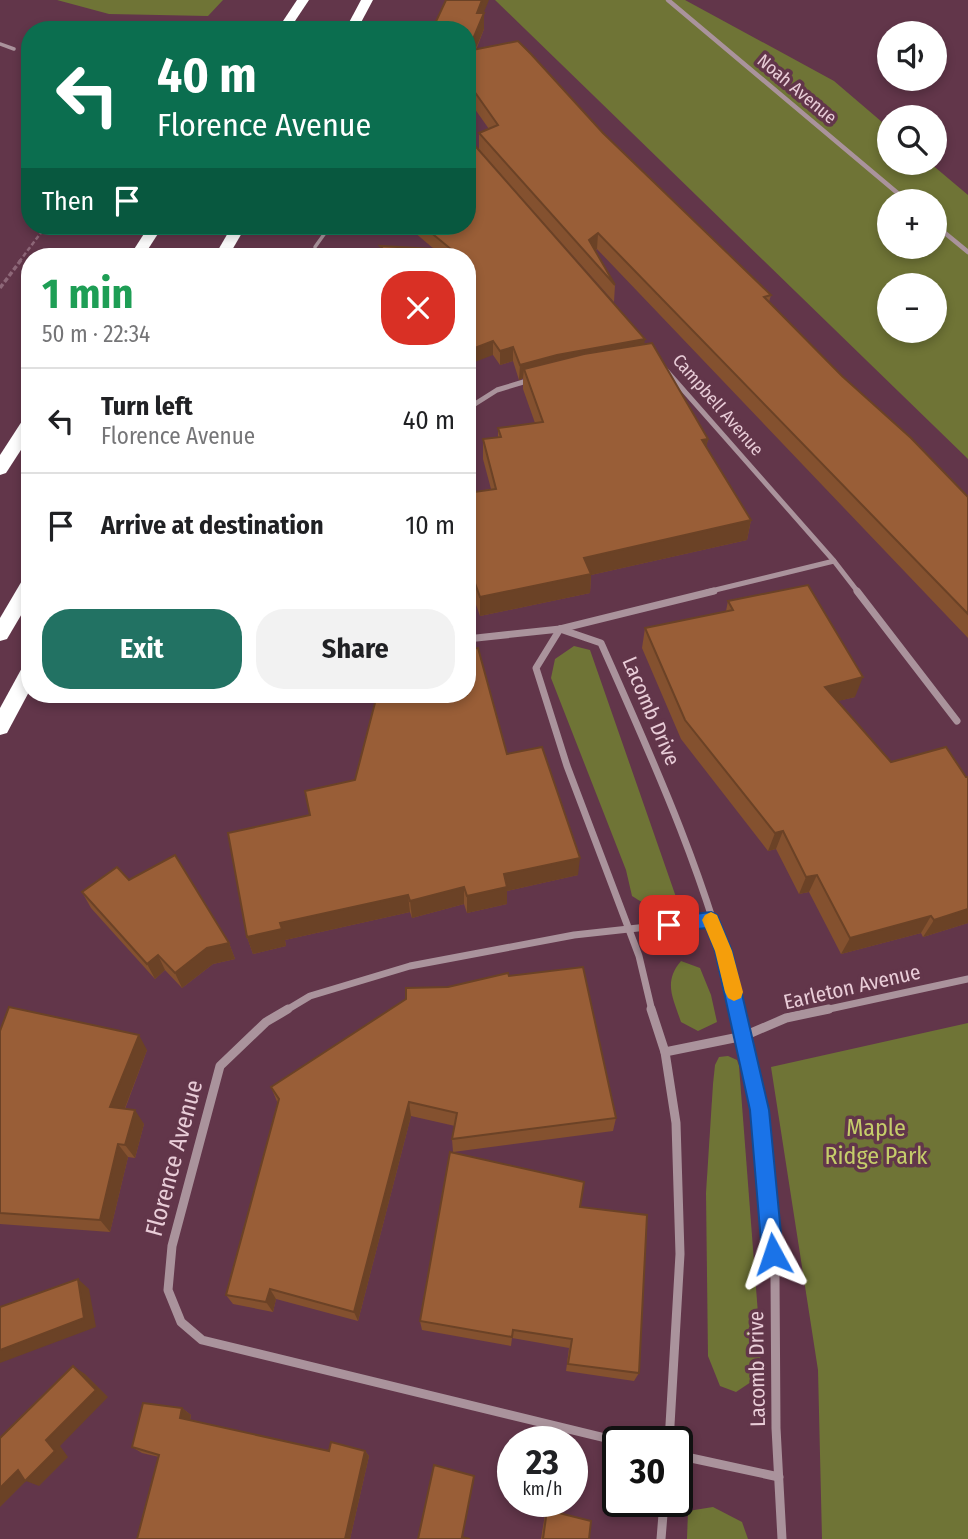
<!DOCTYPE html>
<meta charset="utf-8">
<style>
:root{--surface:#fff;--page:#f2f2f2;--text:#202124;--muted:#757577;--line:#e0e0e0;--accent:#227263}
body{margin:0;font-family:"Fira Sans Condensed",sans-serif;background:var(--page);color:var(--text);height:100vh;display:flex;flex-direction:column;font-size:26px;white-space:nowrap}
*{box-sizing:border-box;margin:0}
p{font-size:23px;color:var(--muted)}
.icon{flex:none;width:38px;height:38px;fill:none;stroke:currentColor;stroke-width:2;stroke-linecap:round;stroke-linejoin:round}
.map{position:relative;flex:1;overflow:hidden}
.panel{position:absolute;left:21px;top:248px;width:455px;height:455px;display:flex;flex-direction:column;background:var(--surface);border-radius:28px;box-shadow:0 4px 10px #0003}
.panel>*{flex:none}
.banner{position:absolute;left:21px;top:21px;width:455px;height:214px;border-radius:28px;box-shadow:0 4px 10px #0003;background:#0b6e4f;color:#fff;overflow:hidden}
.buttons{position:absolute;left:877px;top:21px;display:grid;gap:14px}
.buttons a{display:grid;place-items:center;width:70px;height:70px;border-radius:50%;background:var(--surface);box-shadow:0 4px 10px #0003;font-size:35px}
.speed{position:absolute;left:497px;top:1426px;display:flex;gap:14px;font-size:35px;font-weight:700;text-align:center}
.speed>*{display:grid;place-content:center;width:91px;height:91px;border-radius:50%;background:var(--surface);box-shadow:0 4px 10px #0003;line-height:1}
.speed small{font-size:18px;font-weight:400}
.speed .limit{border:4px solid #111;border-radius:10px;background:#fff;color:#111}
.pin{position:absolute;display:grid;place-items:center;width:60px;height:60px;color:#fff;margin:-30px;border-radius:14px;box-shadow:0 4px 10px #0006}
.me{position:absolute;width:77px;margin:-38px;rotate:355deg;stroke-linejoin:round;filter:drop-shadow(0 0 5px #0008)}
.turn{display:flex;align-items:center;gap:24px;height:147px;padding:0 21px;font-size:32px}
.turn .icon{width:91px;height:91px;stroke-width:2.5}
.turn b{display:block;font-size:49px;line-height:60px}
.then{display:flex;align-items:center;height:66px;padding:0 21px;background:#0003;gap:14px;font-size:26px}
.round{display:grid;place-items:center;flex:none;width:74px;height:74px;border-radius:28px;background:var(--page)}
.headline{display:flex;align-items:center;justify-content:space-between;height:119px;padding:0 21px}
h1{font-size:42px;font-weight:700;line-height:52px;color:#1e9e55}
.action{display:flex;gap:14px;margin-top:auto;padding:14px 21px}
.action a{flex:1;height:80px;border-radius:28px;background:var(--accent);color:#fff;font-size:28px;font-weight:700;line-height:80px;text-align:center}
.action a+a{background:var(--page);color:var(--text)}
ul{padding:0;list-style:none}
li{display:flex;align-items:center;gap:21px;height:105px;padding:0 21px;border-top:2px solid var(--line)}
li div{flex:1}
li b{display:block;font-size:26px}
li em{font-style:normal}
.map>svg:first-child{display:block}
.green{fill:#6f7436;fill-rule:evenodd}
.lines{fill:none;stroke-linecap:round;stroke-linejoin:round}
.path-far1{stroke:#8d6778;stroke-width:2.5;stroke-dasharray:4.5 2.5;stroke-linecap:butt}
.path{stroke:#8d6778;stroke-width:3.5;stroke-dasharray:5 2.5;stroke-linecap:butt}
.service{stroke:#aa939c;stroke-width:3.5}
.minor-far3{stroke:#aa939c;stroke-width:4.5}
.minor-far2{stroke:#aa939c;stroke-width:5}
.minor-far1{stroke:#aa939c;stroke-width:7}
.minor{stroke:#aa939c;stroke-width:9}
.motorway{fill:#fff;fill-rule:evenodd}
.wall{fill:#84512f}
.shaded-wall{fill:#6b4226}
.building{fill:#995e37;stroke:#6b4226;stroke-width:2}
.route{fill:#1a73e8;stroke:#114b97;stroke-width:2}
.slow{fill:#f59e0b}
.labels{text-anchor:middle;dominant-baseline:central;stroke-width:7;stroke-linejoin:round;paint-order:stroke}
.far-street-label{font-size:18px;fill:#e9cdd8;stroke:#62364a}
.street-label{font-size:21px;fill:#e9cdd8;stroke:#62364a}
.near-park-label{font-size:24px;fill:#c5cd6a;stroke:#62364a}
.near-street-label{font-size:24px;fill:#e9cdd8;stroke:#62364a}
</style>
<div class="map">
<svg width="968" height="1539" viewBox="0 0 968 1539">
<rect width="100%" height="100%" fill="#62364a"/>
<g class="green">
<polygon points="57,0 223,0 208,16 109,14"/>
<path d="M495 0H685L834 81 889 128V163H930L968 195V459ZM889 201H934V247H889ZM889 285H934V331H889Z"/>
<path d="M574 646 590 650 676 897C657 907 650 908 632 896L626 870 551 678 555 659Z"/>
<path d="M681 961 700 968 711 995 717 1022 698 1031 681 1022C673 998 663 982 681 961Z"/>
<polygon points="968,1023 968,1539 822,1539 818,1370 771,1067"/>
<polygon points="728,1056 737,1060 739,1066 761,1353 757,1378 736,1392 720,1386 708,1356 706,1193 713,1084 715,1065 719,1057"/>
<polygon points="713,1507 742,1522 748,1539 687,1539 688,1511"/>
</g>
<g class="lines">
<polyline class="path-far1" points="19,262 46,226"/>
<polyline class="path" points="0,288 21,260"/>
<g class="service">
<polyline points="0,44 14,49"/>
<polyline points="315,247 330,226"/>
</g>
<g class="minor-far3">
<polyline points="668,0 907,201"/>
<polyline points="934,224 968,252"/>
</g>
<g class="minor-far2">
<polyline points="664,368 834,561 858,592"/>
<polyline points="467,409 497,390 530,380"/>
<polyline points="707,592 834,561"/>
</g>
<g class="minor-far1">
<polyline points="857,591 957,721"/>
<path d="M560 629 601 643C654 762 709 884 738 1011"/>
<polyline points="560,629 536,668 567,766 639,956 652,1011"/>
<polyline points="467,639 560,629 714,591"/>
<polyline points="285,1011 310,996 410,966 574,935 711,920"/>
<polyline points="820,1011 968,979"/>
</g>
<g class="minor">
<polyline points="288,1009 266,1022 220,1066 172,1246 168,1290 181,1322 202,1340 622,1442"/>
<polyline points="651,1009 665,1052 676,1123 680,1254 669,1442"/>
<polyline points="737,1009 760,1110 775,1277 776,1428 782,1539"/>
<polyline points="665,1052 744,1036 786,1018 829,1009"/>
<polyline points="677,1455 779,1477"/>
<polyline points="661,1539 664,1502"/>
</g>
<g class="motorway">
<polygon points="297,0 309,0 289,30 277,30"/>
<polygon points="361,0 373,0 357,30 345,30"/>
<polygon points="149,226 163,226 143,257 129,257"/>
<polygon points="232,226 246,226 228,257 214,257"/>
<polygon points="30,417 30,436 6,473 0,475 0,455 24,418"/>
<polygon points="30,577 30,600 7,639 0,641 0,618 23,579"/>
<polygon points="30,663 30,690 7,733 0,735 0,708 23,666"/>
</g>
</g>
<g class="wall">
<polygon points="483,13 484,29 476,50 603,133 771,295 769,302 842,376 968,497 968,638 597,249 595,251 615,285 614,302 479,150 479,133 489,129 467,98 467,30"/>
<polygon points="407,226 467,226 644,344 708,439 706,447 751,520 747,540 591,575 590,593 480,616 467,579 467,493 491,489 483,459 483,439 498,437 498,428 535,423 523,389 523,378 519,380 513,361 500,365 493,355 467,257 381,257 380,246 434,249"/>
<polygon points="728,601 855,697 837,701 968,923 923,937 921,933 841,954 809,892 799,894 776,849 768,851 681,739 642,648 645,628 726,611"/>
<polygon points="507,754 578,875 507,891 507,904 467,913 464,904 412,918 410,912 285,940 286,946 253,954 247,937 310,815"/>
<polygon points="129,880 229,943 235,959 213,964 182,988 165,970 155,979 91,908 82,892"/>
<polygon points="509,976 616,1118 613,1131 453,1152 452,1139 455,1126 411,1116 358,1321 276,1299 273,1312 233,1304 226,1295 278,1104 271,1087 448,987"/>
<polygon points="0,1031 147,1050 125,1109 144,1124 135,1158 128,1157 110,1232 0,1224"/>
<polygon points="580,1207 639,1373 634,1381 566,1371 569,1348 512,1338 511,1346 422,1330 420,1321"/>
<polygon points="182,1408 191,1415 190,1420 329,1451 365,1451 369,1456 350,1539 137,1539 159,1457 142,1453 132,1447"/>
<polygon points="547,1510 589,1539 541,1539 545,1514"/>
</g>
<g class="shaded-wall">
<polygon points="482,0 489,0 477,29 477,13"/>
<polygon points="484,13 484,29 468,67 468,51"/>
<polygon points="598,233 597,249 589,255 589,240"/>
<polygon points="645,339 643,353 524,369 523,378 519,380 520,365 557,355"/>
<polygon points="493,341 493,355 467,365 467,351"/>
<polygon points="513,347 513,361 500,365 500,351"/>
<polygon points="708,439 704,459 702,440"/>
<polygon points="751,520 747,540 591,575 590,593 480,616 480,597 584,558"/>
<polygon points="863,677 855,697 818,706 825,687"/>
<polygon points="783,831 776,849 768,851 775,833"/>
<polygon points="580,858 578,875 507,891 507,904 467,913 467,896 504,874"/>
<polygon points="817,875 809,892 799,894 806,877"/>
<polygon points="464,887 464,904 412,918 410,901"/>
<polygon points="408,895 410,912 285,940 286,946 253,954 247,937 280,923"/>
<polygon points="968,909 968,923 923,937 934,920"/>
<polygon points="931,916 921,933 841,954 850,938"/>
<polygon points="229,943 235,959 213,964 182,988 175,973 207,948"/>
<polygon points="158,955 165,970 155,979 147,964"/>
<polygon points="139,1035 147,1050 120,1121 110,1107"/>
<polygon points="409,1102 411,1116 358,1321 354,1312"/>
<polygon points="135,1110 144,1124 135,1158 125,1145"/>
<polygon points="118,1144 128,1157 110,1232 100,1220"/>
<polygon points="78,1279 89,1289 96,1327 0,1363 0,1350"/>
<polygon points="270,1289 276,1299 273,1312 266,1302"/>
<polygon points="73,1366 85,1374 108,1397 60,1446 68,1457 39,1486 26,1481 0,1507 0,1488 46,1440"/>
<polygon points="182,1408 191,1415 189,1424 180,1418"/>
<polygon points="365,1451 369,1456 350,1539 345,1539"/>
<polygon points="474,1476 474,1480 462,1539 462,1537"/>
</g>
<g class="building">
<polygon points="446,0 482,0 477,13 484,13 468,51 518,41 531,54 603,133 771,295 764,297 842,376 911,438 968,497 968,614 598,233 589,240 615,285 479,133 498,125 467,81 467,30 432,30"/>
<polygon points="470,140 645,339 557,355 520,365 513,347 500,351 493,341 467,351 467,257 390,257 380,246 452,250 423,226 467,226 467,142"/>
<polygon points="652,343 708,439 702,440 751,520 584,558 591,574 480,597 467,561 467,538 473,537 467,521 467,493 496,489 483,439 501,437 498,428 543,422 524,369 584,354"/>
<polygon points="808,585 863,677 825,687 891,762 946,747 966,777 968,777 968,909 934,920 931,916 850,938 817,875 806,877 783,831 775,833 685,720 645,628 733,610 728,601"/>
<polygon points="478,648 507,754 542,747 580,858 504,874 507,887 467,896 464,887 410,901 408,895 280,923 282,929 247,937 228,833 310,815 305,791 355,780 377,695 467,695 467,649"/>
<polygon points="175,855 229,943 207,948 175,973 158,955 147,964 82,892 117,867 129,880"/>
<polygon points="583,967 616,1118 452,1139 457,1113 409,1102 354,1312 270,1289 266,1302 226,1295 279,1099 271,1087 406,999 406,988 448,987 508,973 509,976"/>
<polygon points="9,1007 139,1035 110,1107 135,1110 125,1145 118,1144 100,1220 0,1213 0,1031"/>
<polygon points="450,1152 584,1182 580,1207 647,1215 639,1373 568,1364 572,1339 513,1330 512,1337 420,1321"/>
<polygon points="78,1279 84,1318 0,1350 0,1307"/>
<polygon points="73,1366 96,1390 46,1440 55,1451 25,1481 18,1470 0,1488 0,1438"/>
<polygon points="143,1403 182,1408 180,1418 329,1451 331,1442 365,1451 345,1539 137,1539 159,1455 132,1447"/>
<polygon points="434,1465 474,1476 462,1537 470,1539 418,1539"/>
<polygon points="547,1510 591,1521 589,1539 543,1539"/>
</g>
<polygon class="route" points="711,912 717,915 732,951 769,1110 783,1254 780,1261 773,1264 765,1261 762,1254 750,1110 715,951 706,928 669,932 663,930 661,925 663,919 669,917"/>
<polygon class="slow" points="711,912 717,915 732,951 743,992 741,998 734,1001 728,998 725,992 715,951 702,920 705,915"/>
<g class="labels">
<g class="far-street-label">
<text transform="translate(797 89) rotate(40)">Noah Avenue</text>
<text transform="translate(718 405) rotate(49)">Campbell Avenue</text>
</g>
<g class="street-label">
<text transform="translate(651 711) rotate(67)">Lacomb Drive</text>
<text transform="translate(852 987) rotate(-13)">Earleton Avenue</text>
<text transform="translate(757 1369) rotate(-91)">Lacomb Drive</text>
</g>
<g class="near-park-label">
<text x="876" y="1128">Maple<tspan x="876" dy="28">Ridge Park</tspan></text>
</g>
<g class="near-street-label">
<text transform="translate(174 1158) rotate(-75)">Florence Avenue</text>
</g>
</g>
</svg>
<div class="buttons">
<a><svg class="icon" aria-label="sound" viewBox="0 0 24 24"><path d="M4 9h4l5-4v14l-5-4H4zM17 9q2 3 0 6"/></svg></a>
<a><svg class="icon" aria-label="search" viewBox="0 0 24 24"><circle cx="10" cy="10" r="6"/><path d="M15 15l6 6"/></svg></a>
<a>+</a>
<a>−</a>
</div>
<div class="speed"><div>23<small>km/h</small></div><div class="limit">30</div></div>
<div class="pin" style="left:669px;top:925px;background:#d93025"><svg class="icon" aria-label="arrive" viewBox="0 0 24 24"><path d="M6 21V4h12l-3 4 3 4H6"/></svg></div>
<svg class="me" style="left:773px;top:1254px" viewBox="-20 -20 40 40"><path d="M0-17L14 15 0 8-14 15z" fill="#1a73e8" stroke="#fff" stroke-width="4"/></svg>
<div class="banner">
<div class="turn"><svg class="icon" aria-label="left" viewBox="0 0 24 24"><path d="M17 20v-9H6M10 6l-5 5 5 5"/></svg><div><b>40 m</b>Florence Avenue</div></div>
<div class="then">Then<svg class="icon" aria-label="arrive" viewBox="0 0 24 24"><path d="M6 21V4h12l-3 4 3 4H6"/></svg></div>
</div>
<section class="panel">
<div class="headline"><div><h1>1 min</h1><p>50 m · 22:34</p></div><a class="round" style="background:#d93025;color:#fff"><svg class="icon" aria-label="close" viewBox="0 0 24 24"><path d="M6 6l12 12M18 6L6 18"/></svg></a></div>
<ul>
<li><svg class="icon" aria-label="left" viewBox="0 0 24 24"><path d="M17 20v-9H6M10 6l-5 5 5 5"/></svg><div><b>Turn left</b><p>Florence Avenue</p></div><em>40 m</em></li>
<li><svg class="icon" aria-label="arrive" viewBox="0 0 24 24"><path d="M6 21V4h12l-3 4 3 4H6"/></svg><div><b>Arrive at destination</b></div><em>10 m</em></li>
</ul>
<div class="action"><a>Exit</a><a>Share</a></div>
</section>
</div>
